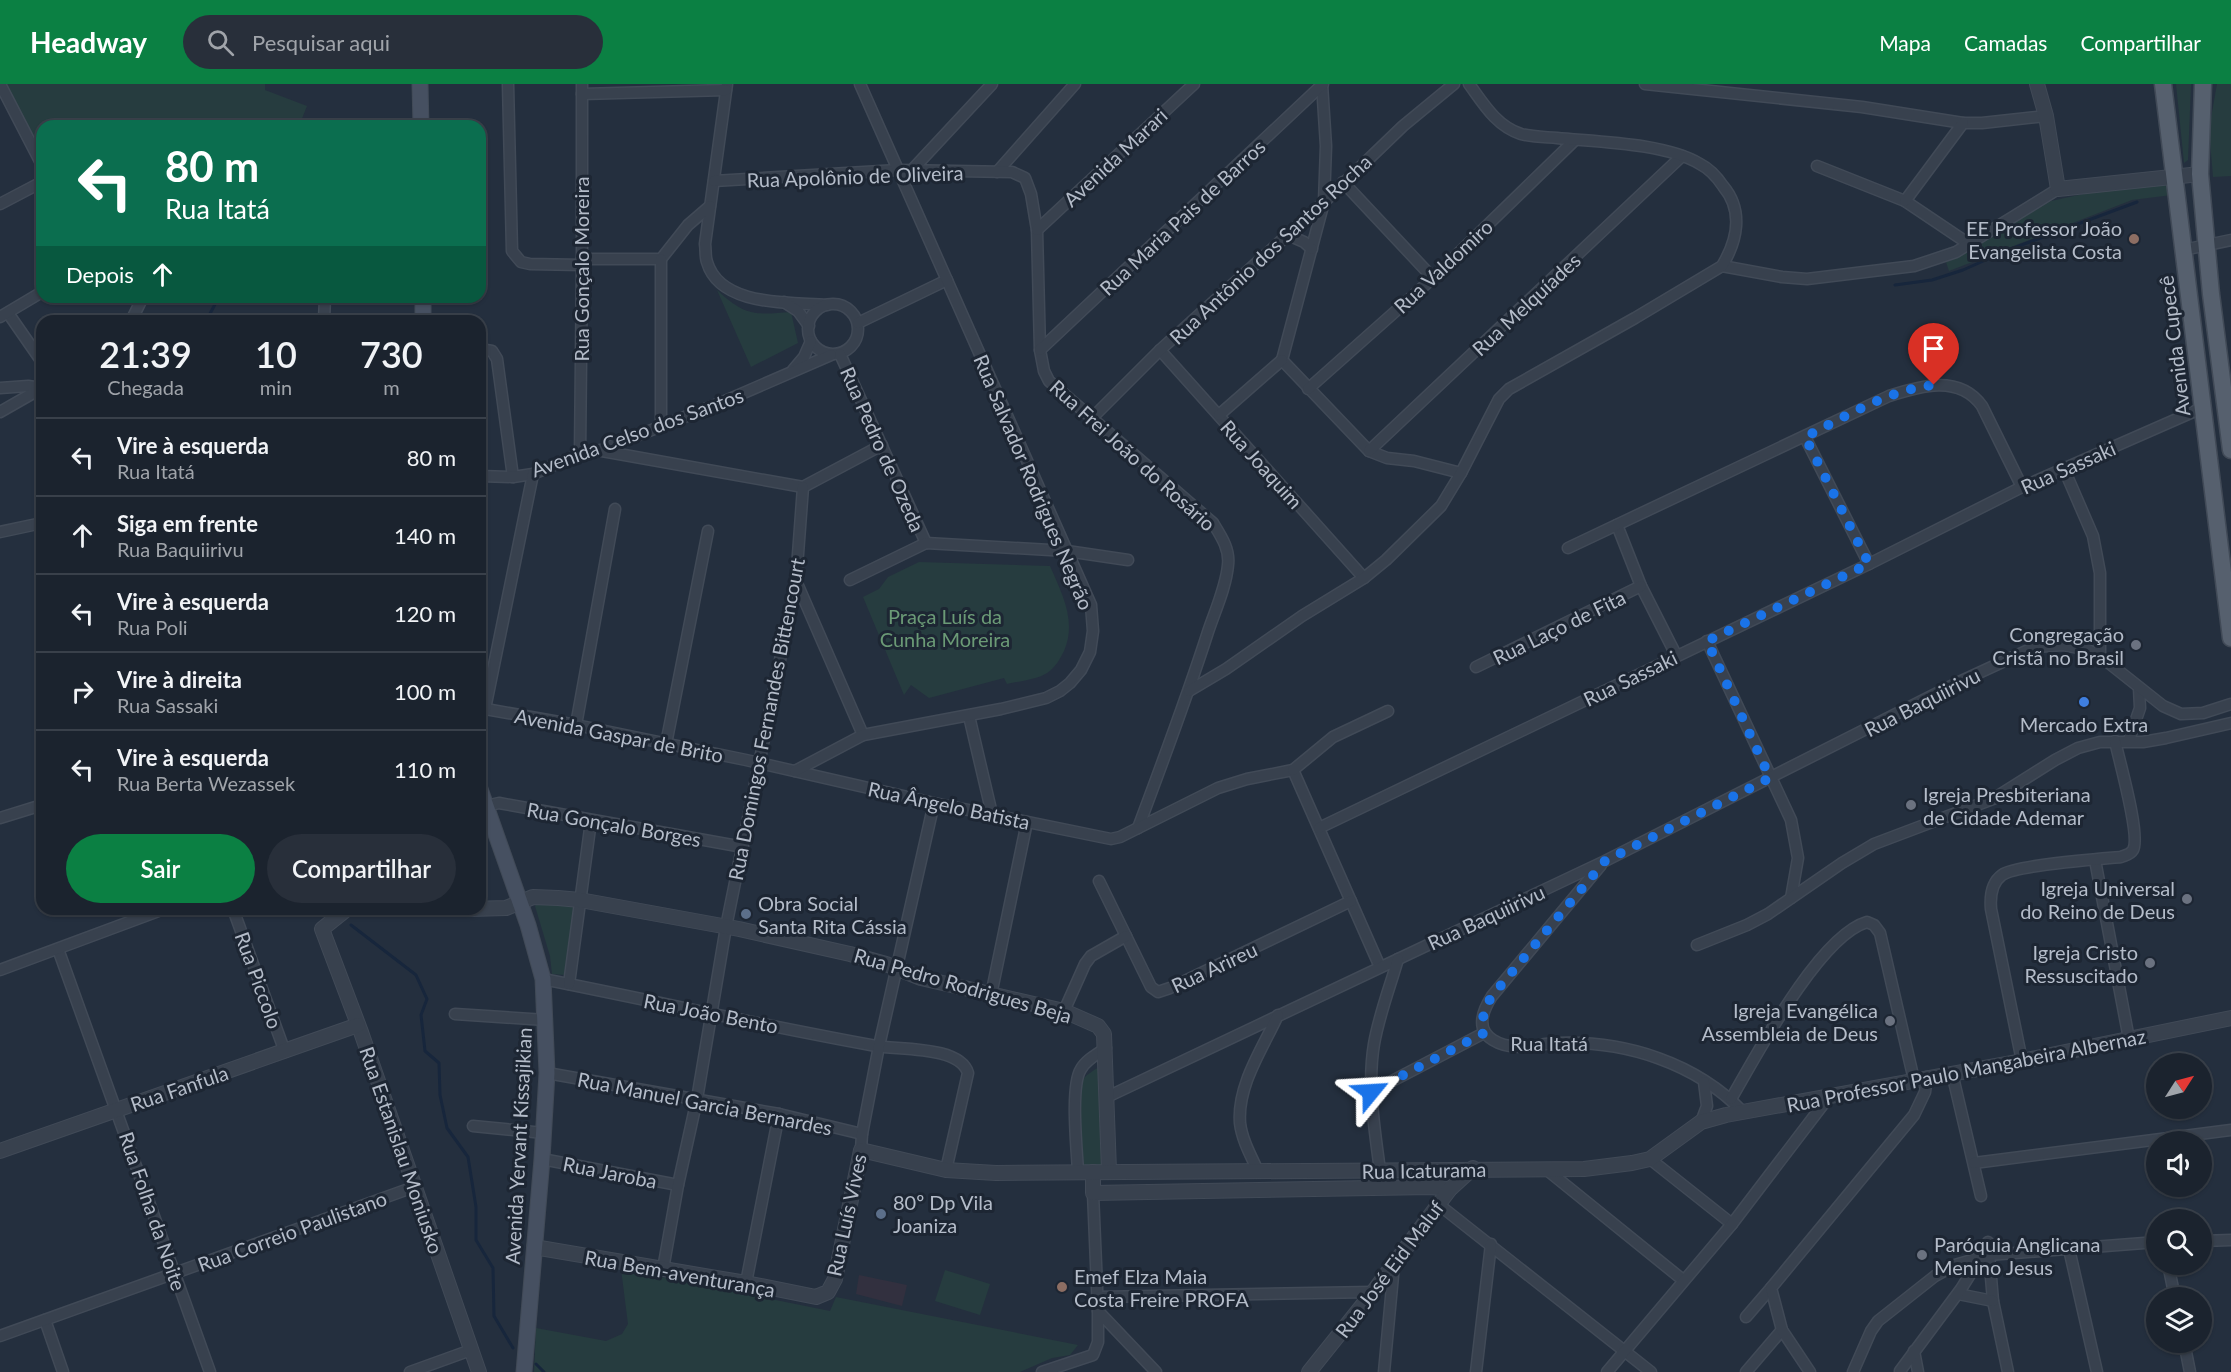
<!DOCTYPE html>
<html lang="pt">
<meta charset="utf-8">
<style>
:root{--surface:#1b232e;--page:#282f3a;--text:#f1f3f6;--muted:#a0a4aa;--line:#39404a;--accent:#0b8043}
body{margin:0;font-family:Lato,sans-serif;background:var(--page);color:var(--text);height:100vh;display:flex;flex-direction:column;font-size:22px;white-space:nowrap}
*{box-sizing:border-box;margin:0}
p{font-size:20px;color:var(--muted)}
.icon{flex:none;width:33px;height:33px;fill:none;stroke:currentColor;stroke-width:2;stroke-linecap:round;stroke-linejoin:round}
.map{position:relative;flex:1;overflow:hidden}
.sheet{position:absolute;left:36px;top:231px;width:450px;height:600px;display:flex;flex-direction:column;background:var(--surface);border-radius:18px;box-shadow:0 2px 4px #0004,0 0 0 2px var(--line)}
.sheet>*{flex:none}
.banner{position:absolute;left:36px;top:36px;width:450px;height:183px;border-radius:18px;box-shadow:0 2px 4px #0004,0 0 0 2px var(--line);background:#0b6e4f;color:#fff;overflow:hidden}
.needle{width:39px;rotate:54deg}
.buttons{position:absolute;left:2146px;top:969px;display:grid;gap:12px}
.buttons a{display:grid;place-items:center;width:66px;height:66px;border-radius:50%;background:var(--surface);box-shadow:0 2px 4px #0004,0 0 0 2px var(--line);font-size:30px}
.pin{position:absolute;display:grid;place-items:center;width:51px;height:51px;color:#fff;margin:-62px -26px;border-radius:50% 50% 50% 0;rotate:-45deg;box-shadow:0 0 6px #0007}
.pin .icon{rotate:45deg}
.me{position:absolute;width:66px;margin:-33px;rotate:63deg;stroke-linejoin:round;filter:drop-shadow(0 0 4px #0008)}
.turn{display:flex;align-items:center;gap:21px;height:126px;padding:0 30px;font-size:27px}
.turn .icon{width:78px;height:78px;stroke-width:2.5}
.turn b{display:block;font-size:42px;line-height:51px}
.then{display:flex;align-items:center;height:57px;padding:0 30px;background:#0003;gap:12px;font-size:22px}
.eta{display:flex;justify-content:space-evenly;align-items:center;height:102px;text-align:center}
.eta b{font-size:36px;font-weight:600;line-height:42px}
.primary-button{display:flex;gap:12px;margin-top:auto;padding:12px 30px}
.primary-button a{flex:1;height:69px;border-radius:36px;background:var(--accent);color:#fff;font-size:24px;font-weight:600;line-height:69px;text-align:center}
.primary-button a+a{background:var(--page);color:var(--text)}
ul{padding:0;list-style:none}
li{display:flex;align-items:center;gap:18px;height:78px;padding:0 30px;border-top:2px solid var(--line)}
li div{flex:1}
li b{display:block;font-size:22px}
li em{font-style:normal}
header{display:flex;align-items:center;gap:36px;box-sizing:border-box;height:84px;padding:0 30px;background:var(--accent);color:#fff}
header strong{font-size:28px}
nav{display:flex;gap:33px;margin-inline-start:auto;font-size:21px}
.search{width:420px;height:54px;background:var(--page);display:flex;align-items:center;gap:15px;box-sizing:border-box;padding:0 21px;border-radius:33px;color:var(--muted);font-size:22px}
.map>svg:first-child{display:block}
.medical{fill:#32303f}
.park{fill:#263c3f}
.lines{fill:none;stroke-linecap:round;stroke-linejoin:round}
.stream{stroke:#17263c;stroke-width:3}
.minor-casing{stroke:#414a57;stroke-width:13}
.tertiary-casing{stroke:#414a57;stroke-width:16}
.secondary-casing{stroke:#414a57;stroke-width:17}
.primary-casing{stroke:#414a57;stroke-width:19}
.minor{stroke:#38414e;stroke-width:10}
.tertiary{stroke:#38414e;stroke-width:14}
.secondary{stroke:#465061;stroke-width:15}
.primary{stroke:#56606e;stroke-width:16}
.route{stroke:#1a73e8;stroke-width:10;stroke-dasharray:0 18}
.education-dot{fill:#8d6e63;stroke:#1d2633;stroke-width:2}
.worship-dot{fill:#6b7280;stroke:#1d2633;stroke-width:2}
.shop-dot{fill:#3f7fe0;stroke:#1d2633;stroke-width:2}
.service-dot{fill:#5c6f8a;stroke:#1d2633;stroke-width:2}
.labels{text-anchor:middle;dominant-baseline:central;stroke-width:6;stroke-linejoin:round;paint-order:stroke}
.street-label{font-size:20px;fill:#b4bcc9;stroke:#1d2633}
.poi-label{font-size:20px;fill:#b4bcc9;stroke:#1d2633;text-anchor:end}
.park-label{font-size:20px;fill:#6b9a76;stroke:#1d2633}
</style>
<header>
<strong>Headway</strong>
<div class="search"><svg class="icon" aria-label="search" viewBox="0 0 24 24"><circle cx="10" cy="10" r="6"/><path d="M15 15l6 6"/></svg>Pesquisar aqui</div>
<nav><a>Mapa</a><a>Camadas</a><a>Compartilhar</a></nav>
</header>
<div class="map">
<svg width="2231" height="1288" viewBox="0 0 2231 1288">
<rect width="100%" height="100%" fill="#242f3e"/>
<polygon class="medical" points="859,1191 907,1201 902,1222 856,1210"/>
<g class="park">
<polygon points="5,0 265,0 265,6 307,22 299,42 42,42 42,71"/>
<polygon points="2176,0 2191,0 2188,76 2184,79"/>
<polygon points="2217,0 2231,0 2231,92 2213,93 2209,45"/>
<polygon points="2171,97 2172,111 2132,116 1949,187 1946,178 2051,117 2097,107"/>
<path d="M717 206C745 232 754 231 791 228L798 259 751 283Z"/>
<path d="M919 478 1050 482C1062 510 1077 537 1064 567 1060 575 1055 584 1047 589 1036 596 1019 597 1007 600L1004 594 929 614 911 601 904 611 863 513 879 505 888 493Z"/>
<polygon points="537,820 574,822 565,891 552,890 550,872 535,822"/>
<path d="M1102 981 1106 1083 1080 1084C1079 1063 1075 1019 1081 999 1084 991 1095 986 1102 981Z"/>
<polygon points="621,1185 830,1227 836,1213 1078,1261 1070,1271 1052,1274 1020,1288 534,1288 536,1244 606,1257 622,1250 628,1240"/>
<polygon points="945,1186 990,1200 980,1231 935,1217"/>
</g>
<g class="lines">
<g class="stream">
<polyline points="1895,201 1932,196 1963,186 2008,166 2137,118"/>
<polyline points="206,237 219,213"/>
<polyline points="351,841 416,891 427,915 421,931 425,967 439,979 440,1011 447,1044 468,1073 476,1123 476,1156 493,1184 494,1232 513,1264"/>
<polyline points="536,1280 544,1288"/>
</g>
<g class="minor-casing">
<g id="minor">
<polyline points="0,0 42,81"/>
<polyline points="508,0 512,167 521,178 530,180 582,181"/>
<path d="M727 0 705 160C706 166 705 173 707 178 720 223 790 218 827 221"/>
<polyline points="1322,0 1326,62 1324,118 1282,276 1369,367 1387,374 1414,377 1461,389"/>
<polyline points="1645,0 1862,23 1963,39 1982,39 2046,32"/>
<polyline points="582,10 726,6"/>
<polyline points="1817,82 1905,117 1969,160"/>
<polyline points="912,86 992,0"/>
<polyline points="997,88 1075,0"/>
<path d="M714 97 898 86 1012 88 1025 94 1031 110 1037 146 1040 266 1044 287 1049 297 1213 439C1221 452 1230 465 1228 481 1226 504 1214 529 1207 551 1186 616 1162 680 1138 744"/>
<polyline points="1343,98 1433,194"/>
<polyline points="1905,117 1963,39"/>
<polyline points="0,120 42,98"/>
<polyline points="1037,146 1194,0"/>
<polyline points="1288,151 1304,158 1312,165"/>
<polyline points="2183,166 2231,156"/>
<polyline points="582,175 661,175 688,141 710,122"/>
<polyline points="661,175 661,343"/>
<polyline points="1722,182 1782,193 1807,195 1914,182 1956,168 2058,105"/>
<polyline points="784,218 798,227 809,242"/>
<circle cx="833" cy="245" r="25"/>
<polyline points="8,229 42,278"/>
<polyline points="0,233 42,208"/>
<polyline points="131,237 143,213"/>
<polyline points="324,237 325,213"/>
<polyline points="858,239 947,196"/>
<polyline points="480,265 492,267 497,275 513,393"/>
<polyline points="1040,266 1323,0"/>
<polyline points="1160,266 1364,494"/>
<polyline points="840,270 926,459"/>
<polyline points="793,286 804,273 811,257"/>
<polyline points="0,304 28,302 42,304"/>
<polyline points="1308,305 1433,194 1575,56"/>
<polyline points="0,328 42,304"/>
<polyline points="1219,331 1282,276"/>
<polyline points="1091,335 1160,266 1324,118 1403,42 1454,0"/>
<polyline points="1805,353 1869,480"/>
<polyline points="602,367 803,403 882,361"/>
<polyline points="1369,367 1682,72"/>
<polyline points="580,370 582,181 582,0"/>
<polyline points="2064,385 2093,452 2100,489 2100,572"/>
<polyline points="480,392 513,393 533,390 580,370 601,366 725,317 831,271"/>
<polyline points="1617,441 1641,502 1676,571"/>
<polyline points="0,448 42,439"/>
<path d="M1568 464 1889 312C1920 302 1959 290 1982 322L2022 403"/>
<polyline points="850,496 926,459 1067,467 1128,476"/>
<polyline points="796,497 863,651"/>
<polyline points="1707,557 1791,736 1798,774 1791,814"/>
<polyline points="1476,583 1641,502"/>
<path d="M1189 607 1226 585 1302 532 1364 494 1386 476 1441 422 1461 389 1499 315 1509 305 1635 234 1722 182C1737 157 1744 127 1723 102 1717 93 1710 85 1700 80 1665 59 1598 58 1557 54 1545 53 1532 53 1521 50 1496 42 1483 19 1469 0"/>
<polyline points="480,624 576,641 746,676 934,719 1111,755 1120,753 1218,704 1247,695 1293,686 1380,883"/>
<polyline points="485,625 533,390"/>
<polyline points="969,632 992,730"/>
<polyline points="576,641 615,425"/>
<polyline points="2129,656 2140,624 2139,604"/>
<polyline points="666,660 708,447"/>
<polyline points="1293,686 1333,653 1388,627"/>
<polyline points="795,687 863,651 1001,625 1046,614 1060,607 1070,599 1081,586 1090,568 1093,547 1091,521 860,0"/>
<polyline points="481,723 499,719 743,763"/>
<polyline points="0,734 42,721"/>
<polyline points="1319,744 1869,480 2022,403 2202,324"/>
<polyline points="2095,776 2129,955"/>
<path d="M1601 781 1492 912C1483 926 1475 945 1493 956 1514 969 1537 959 1560 959 1626 957 1696 979 1743 1028"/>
<polyline points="1099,797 1151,903 1158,908 1170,904 1351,817"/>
<polyline points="233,825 285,968"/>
<polyline points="1697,861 1747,841 1768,830 1842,779 1874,760 1993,715 2055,676 2078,664 2100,658 2143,658 2166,654 2231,639"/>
<polyline points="58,865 210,1288"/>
<polyline points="0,886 164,825"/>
<path d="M543 895C654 917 765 942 876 962 900 966 960 962 968 989L946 1086"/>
<polyline points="569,900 591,737"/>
<polyline points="991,911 1027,738"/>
<polyline points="1064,927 1085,880 1091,872 1126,852"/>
<polyline points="455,930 546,936"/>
<path d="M2022 977 1991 825C1990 813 1991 799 2002 791 2016 781 2099 775 2121 773 2126 771 2130 771 2133 766 2141 752 2119 676 2115 657"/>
<polyline points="547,989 779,1030 862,1050"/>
<polyline points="1952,989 1981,1112"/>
<polyline points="1371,1008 1484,949"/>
<polyline points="1107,1013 1605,777 1957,599 2035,563 2063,561 2088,566 2100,572 2163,622 2181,630 2203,629 2231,620"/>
<path d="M1731 1015C1756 972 1819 852 1867 838L1874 841 1880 849 1914 996"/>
<polyline points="1701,1038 1707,1022 1704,998"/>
<polyline points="473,1042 544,1049"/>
<polyline points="861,1066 862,1050 879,962 934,719"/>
<polyline points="542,1075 678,1101"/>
<polyline points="1650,1075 1732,1140"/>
<polyline points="1974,1079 2231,1046"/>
<polyline points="1547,1086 1683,1196"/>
<path d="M1258 1087C1251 1072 1242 1056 1240 1039 1237 1001 1263 964 1278 931"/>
<path d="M1078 1088C1077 1066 1070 1002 1081 985 1086 976 1097 970 1106 964"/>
<path d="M1382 1104C1377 1056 1366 1008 1374 960 1379 931 1390 903 1398 875"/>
<polyline points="1093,1109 1098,1227 1156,1288"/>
<polyline points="1438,1120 1651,1288"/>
<polyline points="2202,1157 2231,1156"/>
<polyline points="1988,1158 1993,1217 2008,1288"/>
<polyline points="2069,1165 2097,1288"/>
<polyline points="2168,1180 2175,1214"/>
<polyline points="663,1185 678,1101 697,1015 726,843 796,497 803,403"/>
<polyline points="746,1199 779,1030"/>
<polyline points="1958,1210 1993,1217"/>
<polyline points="1098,1213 1373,1208"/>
<polyline points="1746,1233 1771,1204"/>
<polyline points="45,1236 63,1288"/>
<polyline points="0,1252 414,1103"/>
<polyline points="2184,1258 2190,1288"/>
<polyline points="1914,1267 1918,1288"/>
<polyline points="1900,1287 1961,1205 1981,1173"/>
<polyline points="410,1288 471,1266"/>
<polyline points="1042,1288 1093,1271 1098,1258 1098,1227"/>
<polyline points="1384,1288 1394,1181"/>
<polyline points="1476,1288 1491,1160"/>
<polyline points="1607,1288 1732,1140 1828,1014"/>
<polyline points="1746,1288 1782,1246"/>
<polyline points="1810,1288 1782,1246 1771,1204 1914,1031 1925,1008 1927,993"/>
<polyline points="1853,1288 1871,1247 1878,1237 1935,1192 1955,1181 1989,1171 2157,1158"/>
</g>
</g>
<g class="tertiary-casing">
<g id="tertiary">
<polyline points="2037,0 2046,32 2058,105 2200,90"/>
<polyline points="347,825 322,845 361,948 479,1288"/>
<polyline points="470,825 506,824 533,813 558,814 580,816 739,845 850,870 886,880 921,894 1064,927 1098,942 1104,950 1109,1087"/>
<polyline points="0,1067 358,941"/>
<polyline points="1093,1088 1093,1109 1431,1103 1450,1105"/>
<polyline points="534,1163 746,1199 816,1213 828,1208 835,1195 861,1066 946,1086 996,1089 1584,1085 1632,1079 1650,1075 1701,1038 1726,1031 2022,977 2231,934"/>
<polyline points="1309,1288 1373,1208 1450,1105 1473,1084"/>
</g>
</g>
<g class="secondary-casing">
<g id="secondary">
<polyline points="420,0 421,42"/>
<polyline points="423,213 423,237"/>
<polyline points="480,705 528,841 543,895 547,989 542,1075 524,1288"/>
</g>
</g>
<g class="primary-casing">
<g id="primary">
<polyline points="2163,0 2231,554"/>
<polyline points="2203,0 2200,90 2211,210 2231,366"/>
</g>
</g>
<use href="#minor" class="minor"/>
<use href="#tertiary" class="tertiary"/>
<use href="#secondary" class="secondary"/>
<use href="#primary" class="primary"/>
</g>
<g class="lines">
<path class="route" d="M1371 1008 1484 949C1481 934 1484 925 1492 912L1605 777 1770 694 1707 557 1869 480 1805 353C1845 333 1888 306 1934 301"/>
</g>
<g class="education-dot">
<circle cx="2134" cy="155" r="6"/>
<circle cx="1062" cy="1203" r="6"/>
</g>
<g class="worship-dot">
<circle cx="2136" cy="561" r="6"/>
<circle cx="1911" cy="721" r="6"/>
<circle cx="2187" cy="815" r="6"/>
<circle cx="2150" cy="879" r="6"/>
<circle cx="1890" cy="937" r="6"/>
<circle cx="1922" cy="1171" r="6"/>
</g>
<circle class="shop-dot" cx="2084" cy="618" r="6"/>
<g class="service-dot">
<circle cx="746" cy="830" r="6"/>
<circle cx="881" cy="1130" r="6"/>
</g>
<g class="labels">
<g class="street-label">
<text transform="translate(1115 73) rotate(-43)">Avenida Marari</text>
<text transform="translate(855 92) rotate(-2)">Rua Apolônio de Oliveira</text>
<text transform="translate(1182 133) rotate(-43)">Rua Maria Pais de Barros</text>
<text transform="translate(1270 165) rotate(-43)">Rua Antônio dos Santos Rocha</text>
<text transform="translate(1443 182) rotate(-43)">Rua Valdomiro</text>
<text transform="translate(581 185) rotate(-90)">Rua Gonçalo Moreira</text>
<text transform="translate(1526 220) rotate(-43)">Rua Melquíades</text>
<text transform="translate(2174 262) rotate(-97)">Avenida Cupecê</text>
<text transform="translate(637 348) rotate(-20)">Avenida Celso dos Santos</text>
<text transform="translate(883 365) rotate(66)">Rua Pedro de Ozeda</text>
<text transform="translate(1133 371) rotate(42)">Rua Frei João do Rosário</text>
<text transform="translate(1262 380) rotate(48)">Rua Joaquim</text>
<text transform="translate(2068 383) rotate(-24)">Rua Sassaki</text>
<text transform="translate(1034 398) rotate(67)">Rua Salvador Rodrigues Negrão</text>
<text transform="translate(1559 543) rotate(-26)">Rua Laço de Fita</text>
<text transform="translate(1630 594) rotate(-26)">Rua Sassaki</text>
<text transform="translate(1922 618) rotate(-27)">Rua Baquiirivu</text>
<text transform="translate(766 635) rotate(-79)">Rua Domingos Fernandes Bittencourt</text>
<text transform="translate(619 651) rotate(11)">Avenida Gaspar de Brito</text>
<text transform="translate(949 721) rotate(12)">Rua Ângelo Batista</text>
<text transform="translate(614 740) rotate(10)">Rua Gonçalo Borges</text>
<text transform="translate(1486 833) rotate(-25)">Rua Baquiirivu</text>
<text transform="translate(1214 883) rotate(-25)">Rua Arireu</text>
<text transform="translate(259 896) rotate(70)">Rua Piccolo</text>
<text transform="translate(963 901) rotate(16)">Rua Pedro Rodrigues Beja</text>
<text transform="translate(711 929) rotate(11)">Rua João Bento</text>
<text x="1549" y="959">Rua Itatá</text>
<text transform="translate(1966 986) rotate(-11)">Rua Professor Paulo Mangabeira Albernaz</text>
<text transform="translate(179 1004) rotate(-19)">Rua Fanfula</text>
<text transform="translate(705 1019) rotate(11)">Rua Manuel Garcia Bernardes</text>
<text transform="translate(518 1062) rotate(-87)">Avenida Yervant Kissajikian</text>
<text transform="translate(402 1066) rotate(71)">Rua Estanislau Moniusko</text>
<text transform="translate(1424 1086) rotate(-1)">Rua Icaturama</text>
<text transform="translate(610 1088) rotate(11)">Rua Jaroba</text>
<text transform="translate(153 1127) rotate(71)">Rua Folha da Noite</text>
<text transform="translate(846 1131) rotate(-78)">Rua Luís Vives</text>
<text transform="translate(292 1147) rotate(-20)">Rua Correio Paulistano</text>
<text transform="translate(1389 1185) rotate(-53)">Rua José Eid Maluf</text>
<text transform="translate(680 1189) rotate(10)">Rua Bem-aventurança</text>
</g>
<g class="poi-label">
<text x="2122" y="144">EE Professor João<tspan x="2122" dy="23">Evangelista Costa</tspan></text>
<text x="2124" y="550">Congregação<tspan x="2124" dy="23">Cristã no Brasil</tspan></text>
<text x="2084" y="640" text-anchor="middle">Mercado Extra</text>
<text x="1923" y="710" text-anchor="start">Igreja Presbiteriana<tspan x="1923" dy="23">de Cidade Ademar</tspan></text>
<text x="2175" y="804">Igreja Universal<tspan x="2175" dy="23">do Reino de Deus</tspan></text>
<text x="758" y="819" text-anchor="start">Obra Social<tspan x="758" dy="23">Santa Rita Cássia</tspan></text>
<text x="2138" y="868">Igreja Cristo<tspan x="2138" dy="23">Ressuscitado</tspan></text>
<text x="1878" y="926">Igreja Evangélica<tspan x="1878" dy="23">Assembleia de Deus</tspan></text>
<text x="893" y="1118" text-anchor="start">80º Dp Vila<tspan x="893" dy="23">Joaniza</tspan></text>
<text x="1934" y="1160" text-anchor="start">Paróquia Anglicana<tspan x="1934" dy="23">Menino Jesus</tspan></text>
<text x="1074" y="1192" text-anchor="start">Emef Elza Maia<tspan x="1074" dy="23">Costa Freire PROFA</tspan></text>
</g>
<g class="park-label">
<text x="945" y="532">Praça Luís da<tspan x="945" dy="23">Cunha Moreira</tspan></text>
</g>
</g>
</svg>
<div class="buttons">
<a><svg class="needle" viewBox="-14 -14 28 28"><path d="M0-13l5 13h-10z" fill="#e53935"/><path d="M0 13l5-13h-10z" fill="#a0a4aa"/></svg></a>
<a><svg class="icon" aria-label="sound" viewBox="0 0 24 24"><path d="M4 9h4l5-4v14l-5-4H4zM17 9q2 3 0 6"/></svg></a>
<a><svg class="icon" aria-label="search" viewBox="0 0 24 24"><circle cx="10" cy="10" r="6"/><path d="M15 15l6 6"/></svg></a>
<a><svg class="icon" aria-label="layers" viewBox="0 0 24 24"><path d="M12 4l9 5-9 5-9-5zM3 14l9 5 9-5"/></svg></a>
</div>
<div class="pin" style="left:1934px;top:301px;background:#d93025"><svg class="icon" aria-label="arrive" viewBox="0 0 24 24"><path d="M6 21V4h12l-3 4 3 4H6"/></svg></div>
<svg class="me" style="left:1371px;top:1008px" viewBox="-20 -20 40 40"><path d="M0-17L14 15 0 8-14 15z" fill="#1a73e8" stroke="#fff" stroke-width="4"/></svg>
<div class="banner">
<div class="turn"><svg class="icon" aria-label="left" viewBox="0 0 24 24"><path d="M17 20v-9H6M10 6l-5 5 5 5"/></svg><div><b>80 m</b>Rua Itatá</div></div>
<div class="then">Depois<svg class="icon" aria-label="ahead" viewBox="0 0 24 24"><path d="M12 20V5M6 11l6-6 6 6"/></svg></div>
</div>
<section class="sheet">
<div class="eta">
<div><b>21:39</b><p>Chegada</p></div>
<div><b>10</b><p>min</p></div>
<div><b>730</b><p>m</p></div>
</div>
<ul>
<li><svg class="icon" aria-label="left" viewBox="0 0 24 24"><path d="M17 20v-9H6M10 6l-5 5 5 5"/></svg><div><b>Vire à esquerda</b><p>Rua Itatá</p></div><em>80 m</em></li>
<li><svg class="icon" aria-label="ahead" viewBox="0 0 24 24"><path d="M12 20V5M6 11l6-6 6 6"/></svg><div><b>Siga em frente</b><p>Rua Baquiirivu</p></div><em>140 m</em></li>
<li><svg class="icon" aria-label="left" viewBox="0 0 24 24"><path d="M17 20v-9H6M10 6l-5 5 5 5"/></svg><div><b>Vire à esquerda</b><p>Rua Poli</p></div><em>120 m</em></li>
<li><svg class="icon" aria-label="right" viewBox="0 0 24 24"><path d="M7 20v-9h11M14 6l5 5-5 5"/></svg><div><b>Vire à direita</b><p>Rua Sassaki</p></div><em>100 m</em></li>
<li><svg class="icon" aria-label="left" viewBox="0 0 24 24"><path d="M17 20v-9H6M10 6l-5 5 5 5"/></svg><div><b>Vire à esquerda</b><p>Rua Berta Wezassek</p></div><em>110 m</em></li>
</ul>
<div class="primary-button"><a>Sair</a><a>Compartilhar</a></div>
</section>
</div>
